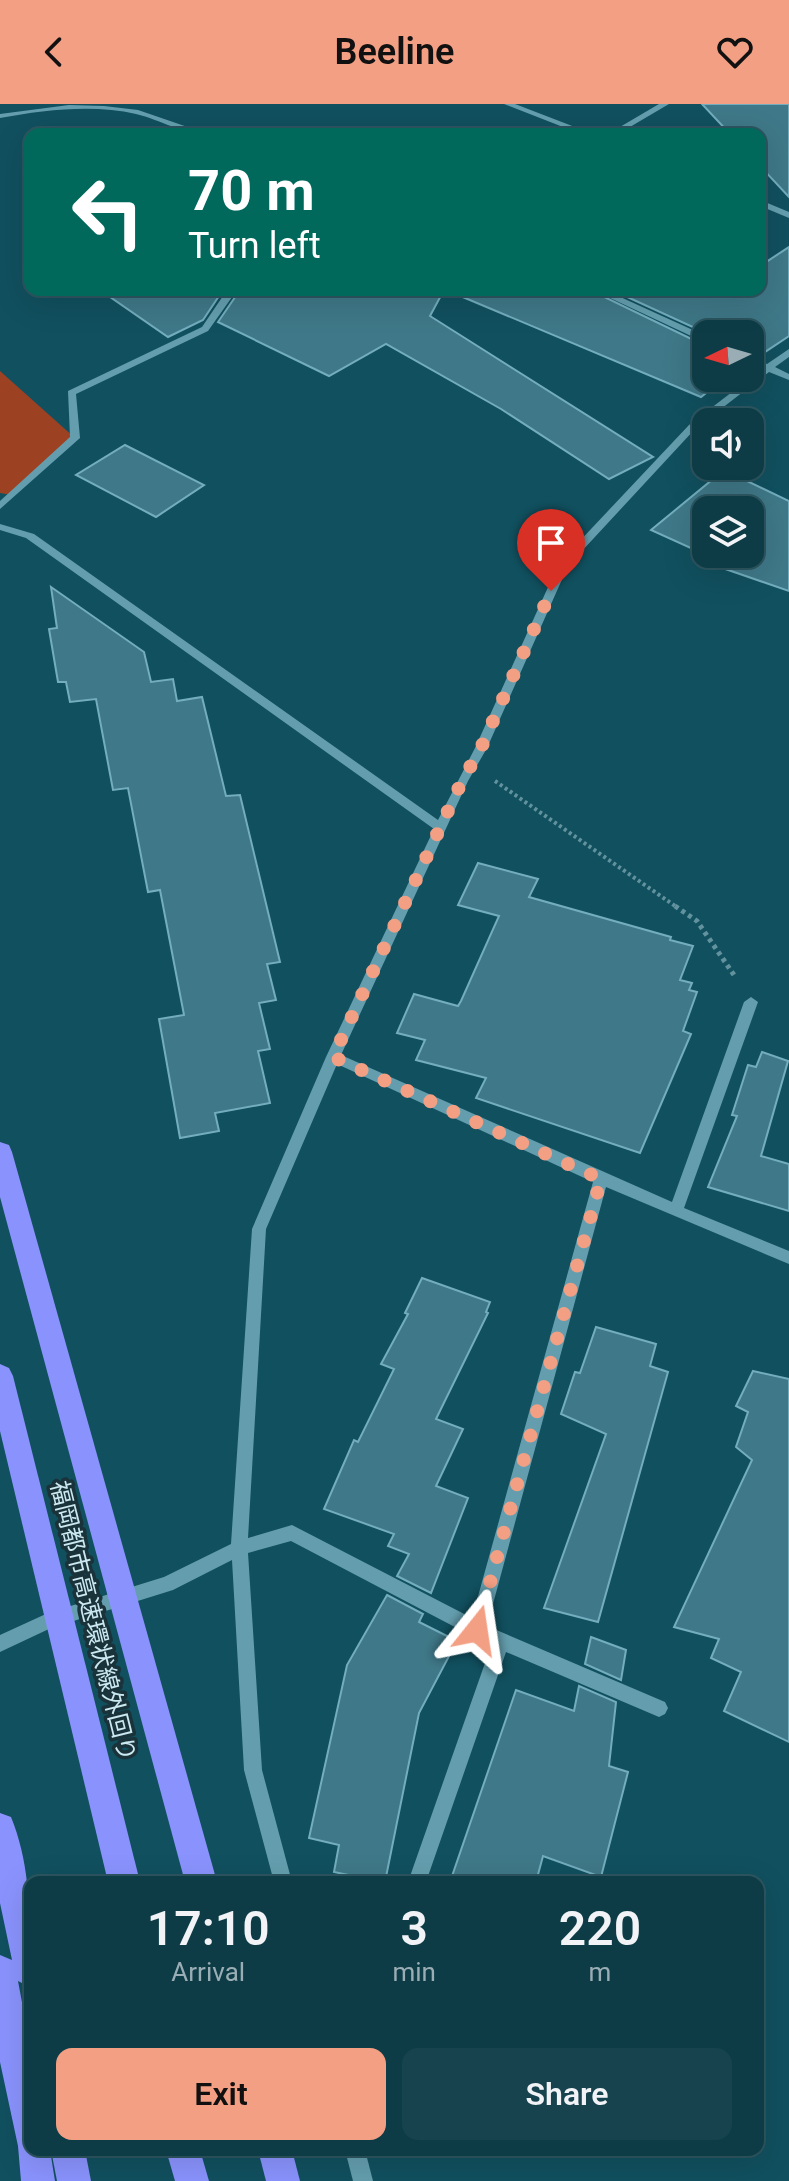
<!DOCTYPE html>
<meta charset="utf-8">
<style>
:root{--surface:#0d3c47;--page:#16434e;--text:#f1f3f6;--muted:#9aadb4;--line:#2d5660;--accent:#f39f84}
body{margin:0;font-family:Roboto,"Noto Sans JP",sans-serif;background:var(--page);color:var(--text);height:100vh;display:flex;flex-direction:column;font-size:30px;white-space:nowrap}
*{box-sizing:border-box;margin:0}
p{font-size:26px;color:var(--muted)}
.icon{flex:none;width:44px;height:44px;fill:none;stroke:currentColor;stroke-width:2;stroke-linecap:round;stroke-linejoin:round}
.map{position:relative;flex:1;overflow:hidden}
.details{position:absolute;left:24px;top:1772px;width:740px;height:280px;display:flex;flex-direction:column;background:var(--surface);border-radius:16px;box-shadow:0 8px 32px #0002,0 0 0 2px var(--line)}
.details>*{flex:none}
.top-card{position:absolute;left:24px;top:24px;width:742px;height:168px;border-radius:16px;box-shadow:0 8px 32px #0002,0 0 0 2px var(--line);background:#00695c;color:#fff;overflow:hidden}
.needle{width:52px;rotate:265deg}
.fabs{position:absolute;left:692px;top:216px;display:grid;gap:16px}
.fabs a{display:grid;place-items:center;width:72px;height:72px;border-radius:16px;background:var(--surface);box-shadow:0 8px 32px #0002,0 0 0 2px var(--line);font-size:40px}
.pin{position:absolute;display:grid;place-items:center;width:68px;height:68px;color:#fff;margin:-82px -34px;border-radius:50% 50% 50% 0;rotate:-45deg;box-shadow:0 0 8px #0007}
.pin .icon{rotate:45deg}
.me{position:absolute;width:88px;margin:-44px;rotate:15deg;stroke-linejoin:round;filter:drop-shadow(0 0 6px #0008)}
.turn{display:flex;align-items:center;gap:28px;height:168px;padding:0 32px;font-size:36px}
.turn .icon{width:104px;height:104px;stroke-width:2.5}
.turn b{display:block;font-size:56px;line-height:68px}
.eta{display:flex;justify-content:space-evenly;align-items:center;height:136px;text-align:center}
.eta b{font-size:48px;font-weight:600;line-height:56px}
.primary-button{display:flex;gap:16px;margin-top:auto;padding:16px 32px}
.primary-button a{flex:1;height:92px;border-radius:16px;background:var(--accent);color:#111;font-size:32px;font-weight:600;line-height:92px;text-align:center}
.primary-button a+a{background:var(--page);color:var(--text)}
header{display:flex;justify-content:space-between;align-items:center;height:104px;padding:0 32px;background:var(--accent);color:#111;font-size:36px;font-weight:600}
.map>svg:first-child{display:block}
.green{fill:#9d4123}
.building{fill:#3f7888;stroke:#73adbe;stroke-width:2;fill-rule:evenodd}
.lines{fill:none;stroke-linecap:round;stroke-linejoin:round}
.path-far1{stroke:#62929e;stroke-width:4;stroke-dasharray:3 3;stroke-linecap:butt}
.path{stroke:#62929e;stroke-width:5;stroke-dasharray:4 4;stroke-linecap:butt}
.minor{fill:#649eae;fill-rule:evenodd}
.highway{fill:#8a93fd;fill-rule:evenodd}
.route{stroke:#f39f84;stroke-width:14;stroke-dasharray:0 25.2}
.labels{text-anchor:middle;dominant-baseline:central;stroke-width:7;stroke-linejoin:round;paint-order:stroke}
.near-street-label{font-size:24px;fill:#cce8f1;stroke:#1a3239}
</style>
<header><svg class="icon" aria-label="back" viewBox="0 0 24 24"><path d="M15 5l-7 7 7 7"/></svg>Beeline<svg class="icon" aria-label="heart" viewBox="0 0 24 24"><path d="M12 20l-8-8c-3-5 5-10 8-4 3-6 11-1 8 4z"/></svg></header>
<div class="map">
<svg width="789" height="2077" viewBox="0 0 789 2077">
<rect width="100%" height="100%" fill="#11505f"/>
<polygon class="green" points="0,267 75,334 12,391 0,389"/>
<g class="building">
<polygon points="702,0 789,0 789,93 760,62 760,30 730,30"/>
<polygon points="789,143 789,232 759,252 750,250 750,230 708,230 612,186 760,186 760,162"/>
<polygon points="100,186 223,186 203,216 168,233"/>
<polygon points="240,186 444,186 430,212 653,353 609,375 501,305 386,240 329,272 218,218"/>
<polygon points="446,186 590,186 706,242 706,274 725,274 701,293"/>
<polygon points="125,341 204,381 156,413 76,371"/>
<path d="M724 366 789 397V487L708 459 713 454 651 426ZM706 406H750V450H706Z"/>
<polygon points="51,483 144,548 151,578 173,575 177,597 202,593 226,692 240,691 280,858 267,860 276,896 259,899 270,945 258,947 270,999 215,1009 219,1027 180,1034 159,915 184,911 160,786 148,788 128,684 113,686 96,595 70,598 66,578 58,578 49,525 57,524"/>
<polygon points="478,759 538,775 529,793 671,833 670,836 693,842 680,876 692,879 689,886 697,888 683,927 691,930 640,1049 476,994 486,974 416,956 425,936 397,929 414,890 458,902 461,897 499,812 458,801"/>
<polygon points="762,948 788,957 761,1052 789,1060 789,1107 708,1083 737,1012 732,1011 748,961 756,963"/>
<polygon points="422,1174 490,1198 486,1208 488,1209 436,1315 463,1325 436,1382 468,1394 431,1489 397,1472 409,1450 388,1442 394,1430 324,1405 354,1336 358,1338 394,1265 381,1260 408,1210 405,1209"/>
<polygon points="596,1223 656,1240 650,1262 668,1268 598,1518 544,1504 606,1330 561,1310 575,1268 580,1269"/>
<polygon points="753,1267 789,1275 789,1638 724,1607 741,1568 711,1554 719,1535 674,1523 752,1356 736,1343 748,1308 736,1302"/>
<polygon points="387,1491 423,1510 419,1518 457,1537 419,1609 385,1778 382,1778 334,1768 339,1741 309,1734 347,1561"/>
<polygon points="591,1533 626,1546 621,1576 585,1560"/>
<polygon points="579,1582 616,1598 609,1662 628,1668 601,1773 543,1752 536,1778 450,1778 516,1586 574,1607"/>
</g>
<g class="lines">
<polyline class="path-far1" points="495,677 678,804"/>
<polyline class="path" points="675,802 697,817 736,874"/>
<g class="minor">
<polygon points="504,0 515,0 593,30 581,30"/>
<polygon points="659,0 669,0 618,30 608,30"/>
<path d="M69 1 104 2 138 6 208 30C182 30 161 16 136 10 93 0 44 6 0 14V10Z"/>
<polygon points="760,96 789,108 789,114 760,102"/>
<polygon points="227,186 237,186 208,227 76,290 80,334 0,405 0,397 70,333 68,287 202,223"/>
<polygon points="593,186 605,186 706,232 706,239"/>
<path d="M789 245V253L775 263 789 270V276L769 268 695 325 568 462 487 644 468 677 341 951 672 1098 744 898 751 893 758 898 684 1104 789 1147V1160L606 1083 487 1522 665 1598 668 1604 665 1610 659 1613 506 1548 426 1778H408L491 1542 291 1437 248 1449 262 1666 292 1778H274L244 1666 232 1456 173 1486 51 1524 0 1548V1531L48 1509 164 1473 231 1440 252 1125 326 953 434 725 26 434 0 426V420L34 430 438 716 475 644 559 459 689 321 762 265 750 259V253L767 260ZM337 960 593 1078 472 1514 292 1421 248 1434 266 1125Z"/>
<polygon points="345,2046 365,2046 373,2077 353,2077"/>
</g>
<g class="highway">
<polygon points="0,1038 9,1041 12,1048 217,1778 185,1778 0,1093"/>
<polygon points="0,1260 9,1264 13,1272 140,1778 108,1778 0,1327"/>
<path d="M0 1709 11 1713C33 1767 30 1826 30 1883L18 1877 30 1941V2046H50L55 2077H21L18 2042 0 1958V1851L12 1856 0 1799Z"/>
<polygon points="51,2046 85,2046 91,2077 57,2077"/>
<polygon points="166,2046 200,2046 209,2077 175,2077"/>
<polygon points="258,2046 292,2046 300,2077 266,2077"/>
</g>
</g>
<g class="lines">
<polyline class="route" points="477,1526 601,1075 333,953 462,677 481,644 551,487"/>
</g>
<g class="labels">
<g class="near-street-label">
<text transform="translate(93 1517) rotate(76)">福岡都市高速環状線外回り</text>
</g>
</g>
</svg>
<div class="fabs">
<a><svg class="needle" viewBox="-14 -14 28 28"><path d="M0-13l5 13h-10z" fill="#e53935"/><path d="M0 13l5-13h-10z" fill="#9aadb4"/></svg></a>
<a><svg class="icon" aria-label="sound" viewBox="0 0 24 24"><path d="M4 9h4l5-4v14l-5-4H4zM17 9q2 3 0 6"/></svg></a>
<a><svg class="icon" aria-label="layers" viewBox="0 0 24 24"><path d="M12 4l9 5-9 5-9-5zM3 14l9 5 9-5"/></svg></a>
</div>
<div class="pin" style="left:551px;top:487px;background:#d93025"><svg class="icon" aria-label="arrive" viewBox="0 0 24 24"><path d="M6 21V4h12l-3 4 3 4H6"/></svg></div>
<svg class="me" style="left:477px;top:1526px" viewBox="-20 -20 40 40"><path d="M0-17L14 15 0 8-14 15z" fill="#f39f84" stroke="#fff" stroke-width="4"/></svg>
<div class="top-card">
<div class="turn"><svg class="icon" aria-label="left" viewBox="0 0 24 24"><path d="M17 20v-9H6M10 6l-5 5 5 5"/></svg><div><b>70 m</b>Turn left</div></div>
</div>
<section class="details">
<div class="eta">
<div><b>17:10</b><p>Arrival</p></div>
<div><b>3</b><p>min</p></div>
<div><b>220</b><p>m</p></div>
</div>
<div class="primary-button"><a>Exit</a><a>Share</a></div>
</section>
</div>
